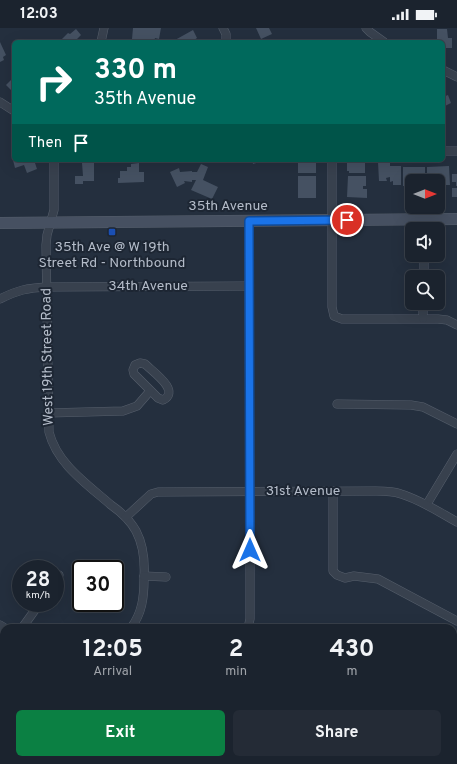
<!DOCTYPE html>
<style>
:root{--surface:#1b232e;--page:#242b36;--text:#f1f3f6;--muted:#a0a4aa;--line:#39404a;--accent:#0b8043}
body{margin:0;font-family:Overpass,sans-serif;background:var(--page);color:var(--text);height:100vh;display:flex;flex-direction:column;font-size:15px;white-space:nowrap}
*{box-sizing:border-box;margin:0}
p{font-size:13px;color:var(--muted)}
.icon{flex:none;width:22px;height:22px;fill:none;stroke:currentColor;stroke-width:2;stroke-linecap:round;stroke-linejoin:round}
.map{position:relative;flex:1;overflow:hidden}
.sheet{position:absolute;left:0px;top:596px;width:457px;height:140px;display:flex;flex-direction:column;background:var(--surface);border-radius:12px 12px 0 0;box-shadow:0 4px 16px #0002,0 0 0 1px var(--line)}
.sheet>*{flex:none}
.hud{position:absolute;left:12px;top:12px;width:433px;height:122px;border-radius:6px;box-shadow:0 4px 16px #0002,0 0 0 1px var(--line);background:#00695c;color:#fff;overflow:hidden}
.needle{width:26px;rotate:90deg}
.controls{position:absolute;left:405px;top:146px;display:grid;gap:8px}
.controls a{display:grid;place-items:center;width:40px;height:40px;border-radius:6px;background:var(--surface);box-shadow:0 4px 16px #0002,0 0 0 1px var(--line);font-size:20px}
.speed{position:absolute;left:12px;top:532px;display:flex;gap:8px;font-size:20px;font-weight:700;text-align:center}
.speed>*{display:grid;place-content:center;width:52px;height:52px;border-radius:50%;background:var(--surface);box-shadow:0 4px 16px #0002,0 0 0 1px var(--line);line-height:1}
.speed small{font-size:10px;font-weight:400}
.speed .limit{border:2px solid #111;border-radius:6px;background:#fff;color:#111}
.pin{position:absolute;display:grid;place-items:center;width:34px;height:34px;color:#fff;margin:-17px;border:2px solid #fff;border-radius:50%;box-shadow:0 1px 4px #0007}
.me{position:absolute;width:44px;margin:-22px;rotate:0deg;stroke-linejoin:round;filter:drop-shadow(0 0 3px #0008)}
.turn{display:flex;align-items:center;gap:14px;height:84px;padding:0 16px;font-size:18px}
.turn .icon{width:52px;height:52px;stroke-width:2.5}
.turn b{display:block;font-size:28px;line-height:34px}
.then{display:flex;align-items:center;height:38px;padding:0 16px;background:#0003;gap:8px;font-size:15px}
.eta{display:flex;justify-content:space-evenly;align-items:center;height:68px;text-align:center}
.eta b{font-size:24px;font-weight:700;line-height:28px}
.button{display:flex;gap:8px;margin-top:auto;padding:8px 16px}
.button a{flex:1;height:46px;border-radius:6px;background:var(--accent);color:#fff;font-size:16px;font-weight:700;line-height:46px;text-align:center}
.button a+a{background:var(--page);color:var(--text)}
.status{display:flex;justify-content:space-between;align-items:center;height:28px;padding:0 20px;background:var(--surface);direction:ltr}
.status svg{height:11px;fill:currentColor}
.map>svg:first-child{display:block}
.green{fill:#263c3f}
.building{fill:#455162}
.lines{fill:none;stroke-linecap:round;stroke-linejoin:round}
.street-casing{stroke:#565f6c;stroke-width:9}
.secondary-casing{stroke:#565f6c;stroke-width:12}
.street{stroke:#38414e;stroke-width:8}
.secondary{stroke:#465061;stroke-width:11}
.route-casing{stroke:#114b97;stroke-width:10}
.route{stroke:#1a73e8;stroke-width:7}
.transit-dot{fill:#1a4fb4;stroke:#1d2633;stroke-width:1.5}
.labels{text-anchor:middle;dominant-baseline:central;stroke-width:4;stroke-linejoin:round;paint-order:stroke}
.street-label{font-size:14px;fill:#b4bcc9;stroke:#1d2633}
.poi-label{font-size:14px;fill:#b4bcc9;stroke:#1d2633}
</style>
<div class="status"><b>12:03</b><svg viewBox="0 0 49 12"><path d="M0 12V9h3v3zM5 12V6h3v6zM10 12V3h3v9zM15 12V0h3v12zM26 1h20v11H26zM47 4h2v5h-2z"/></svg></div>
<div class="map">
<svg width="457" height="736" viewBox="0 0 457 736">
<rect width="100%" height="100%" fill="#242f3e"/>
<polygon class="green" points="157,732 323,732 323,736 162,736"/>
<g class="building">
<polygon points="133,0 161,0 159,11 155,10 154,13 132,11"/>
<polygon points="256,0 269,0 272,6 261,11"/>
<polygon points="76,1 81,7 76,12 79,14 60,13 68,5 70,6"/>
<polygon points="437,1 447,1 448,10 452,10 452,20 443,20 443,14 437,14"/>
<polygon points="193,2 197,10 194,12 195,14 176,14 175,12"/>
<polygon points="0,14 6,27 3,29 4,32 0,34"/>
<polygon points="14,49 14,65 6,57"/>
<polygon points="448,67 451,75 443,79 443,69"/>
<polygon points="13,132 34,132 37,141 27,145 24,137 15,140"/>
<polygon points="252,132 265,132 253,136"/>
<rect x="298" y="132" width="18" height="13"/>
<polygon points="347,132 362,132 362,135 365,135 365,145 349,145 349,143 347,143"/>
<polygon points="378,134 390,134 390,138 401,138 401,157 393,157 393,153 390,154 390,149 386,150 387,153 379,153"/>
<polygon points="82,135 94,135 94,153 83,153 83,156 75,156 75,148 83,148"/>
<polygon points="139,135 139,144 144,144 144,154 118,155 118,150 120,150 120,143 127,143 127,139 131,139 131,136"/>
<polygon points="201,136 208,139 203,152 218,159 212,171 191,162 196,152 192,152 192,154 184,153 185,155 177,159 170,144 179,140 180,144 192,143 192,144 197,144"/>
<polygon points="449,138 450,157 441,157 441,153 427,153 427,139"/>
<polygon points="403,139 425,139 425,153 412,153 411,158 403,158"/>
<polygon points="452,146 457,146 457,158 456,158 456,154 452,154"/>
<rect x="298" y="148" width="18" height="22"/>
<polygon points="348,148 366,148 366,158 363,158 363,161 367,161 367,170 347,169"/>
<rect x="452" y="160" width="5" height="9"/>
</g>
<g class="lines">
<g class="street-casing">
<g id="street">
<polyline points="223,0 226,6 226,14"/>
<polyline points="366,0 370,4 384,14"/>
<polyline points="101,14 104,0"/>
<polyline points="443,42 457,49"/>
<polyline points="0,74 14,83"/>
<polyline points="443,123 457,123"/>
<path d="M54 132V182L47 207 46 217 49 404C57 436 87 456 111 477 121 484 130 492 136 503 144 518 145 535 144 551 144 570 142 585 131 600"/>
<polyline points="332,132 332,279 334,288 342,291 438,291 447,292 457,297"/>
<polyline points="424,249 424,227"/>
<path d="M0 271C18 262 27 260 47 259L249 258"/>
<polyline points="423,290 423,275"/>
<path d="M140 335 145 336C153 344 181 363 163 372L158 370 134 346 133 342 135 337Z"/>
<polyline points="337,376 411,377 423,379 457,396"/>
<polyline points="48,385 123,383 137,378 150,363"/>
<polyline points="333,463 333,543 337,547 345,550 354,548 378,551 457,593"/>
<polyline points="427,476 457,426"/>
<path d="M126 489 151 466 158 464 376 463C384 463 393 463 401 466 421 472 439 484 457 494"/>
<polyline points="144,548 166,549"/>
<polyline points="55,552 59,547"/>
<polyline points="0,597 5,600"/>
<polyline points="22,600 40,575"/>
<polyline points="248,600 250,591 250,537 249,193"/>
<polyline points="144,732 148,736"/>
<polyline points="332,732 332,736"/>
<polyline points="418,732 418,736"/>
</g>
</g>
<g class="secondary-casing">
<polyline id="secondary" points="0,195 457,191"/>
</g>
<use href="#street" class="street"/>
<use href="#secondary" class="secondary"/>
</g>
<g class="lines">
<g class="route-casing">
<polyline id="route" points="250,522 249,193 347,192"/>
</g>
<use href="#route" class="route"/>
</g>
<rect class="transit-dot" x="108" y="200" width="8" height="8" rx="2"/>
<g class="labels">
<g class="street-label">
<text x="228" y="178">35th Avenue</text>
<text x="148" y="258">34th Avenue</text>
<text transform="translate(48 329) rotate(-91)">West 19th Street Road</text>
<text x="303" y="463">31st Avenue</text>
</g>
<g class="poi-label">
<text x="112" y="219">35th Ave @ W 19th<tspan x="112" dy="16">Street Rd - Northbound</tspan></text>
</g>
</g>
</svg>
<div class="controls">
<a><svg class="needle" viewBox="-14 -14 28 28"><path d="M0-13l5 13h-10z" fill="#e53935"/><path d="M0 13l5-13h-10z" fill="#a0a4aa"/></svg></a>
<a><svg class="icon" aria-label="sound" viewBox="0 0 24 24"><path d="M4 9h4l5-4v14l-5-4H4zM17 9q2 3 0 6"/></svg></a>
<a><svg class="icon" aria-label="search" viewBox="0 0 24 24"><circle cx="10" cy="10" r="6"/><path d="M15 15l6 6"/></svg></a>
</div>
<div class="speed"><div>28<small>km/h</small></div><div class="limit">30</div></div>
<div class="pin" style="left:347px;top:192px;background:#d93025"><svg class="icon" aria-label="arrive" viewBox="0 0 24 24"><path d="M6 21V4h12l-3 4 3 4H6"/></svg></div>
<svg class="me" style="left:250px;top:522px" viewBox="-20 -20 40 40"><path d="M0-17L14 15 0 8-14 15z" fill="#1a73e8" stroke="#fff" stroke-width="4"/></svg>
<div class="hud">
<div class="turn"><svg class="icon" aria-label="right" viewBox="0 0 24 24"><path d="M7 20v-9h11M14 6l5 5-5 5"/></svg><div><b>330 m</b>35th Avenue</div></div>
<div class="then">Then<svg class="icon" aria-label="arrive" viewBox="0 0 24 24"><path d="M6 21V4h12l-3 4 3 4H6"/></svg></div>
</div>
<section class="sheet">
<div class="eta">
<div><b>12:05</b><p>Arrival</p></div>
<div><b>2</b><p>min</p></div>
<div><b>430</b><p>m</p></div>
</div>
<div class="button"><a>Exit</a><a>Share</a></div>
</section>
</div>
